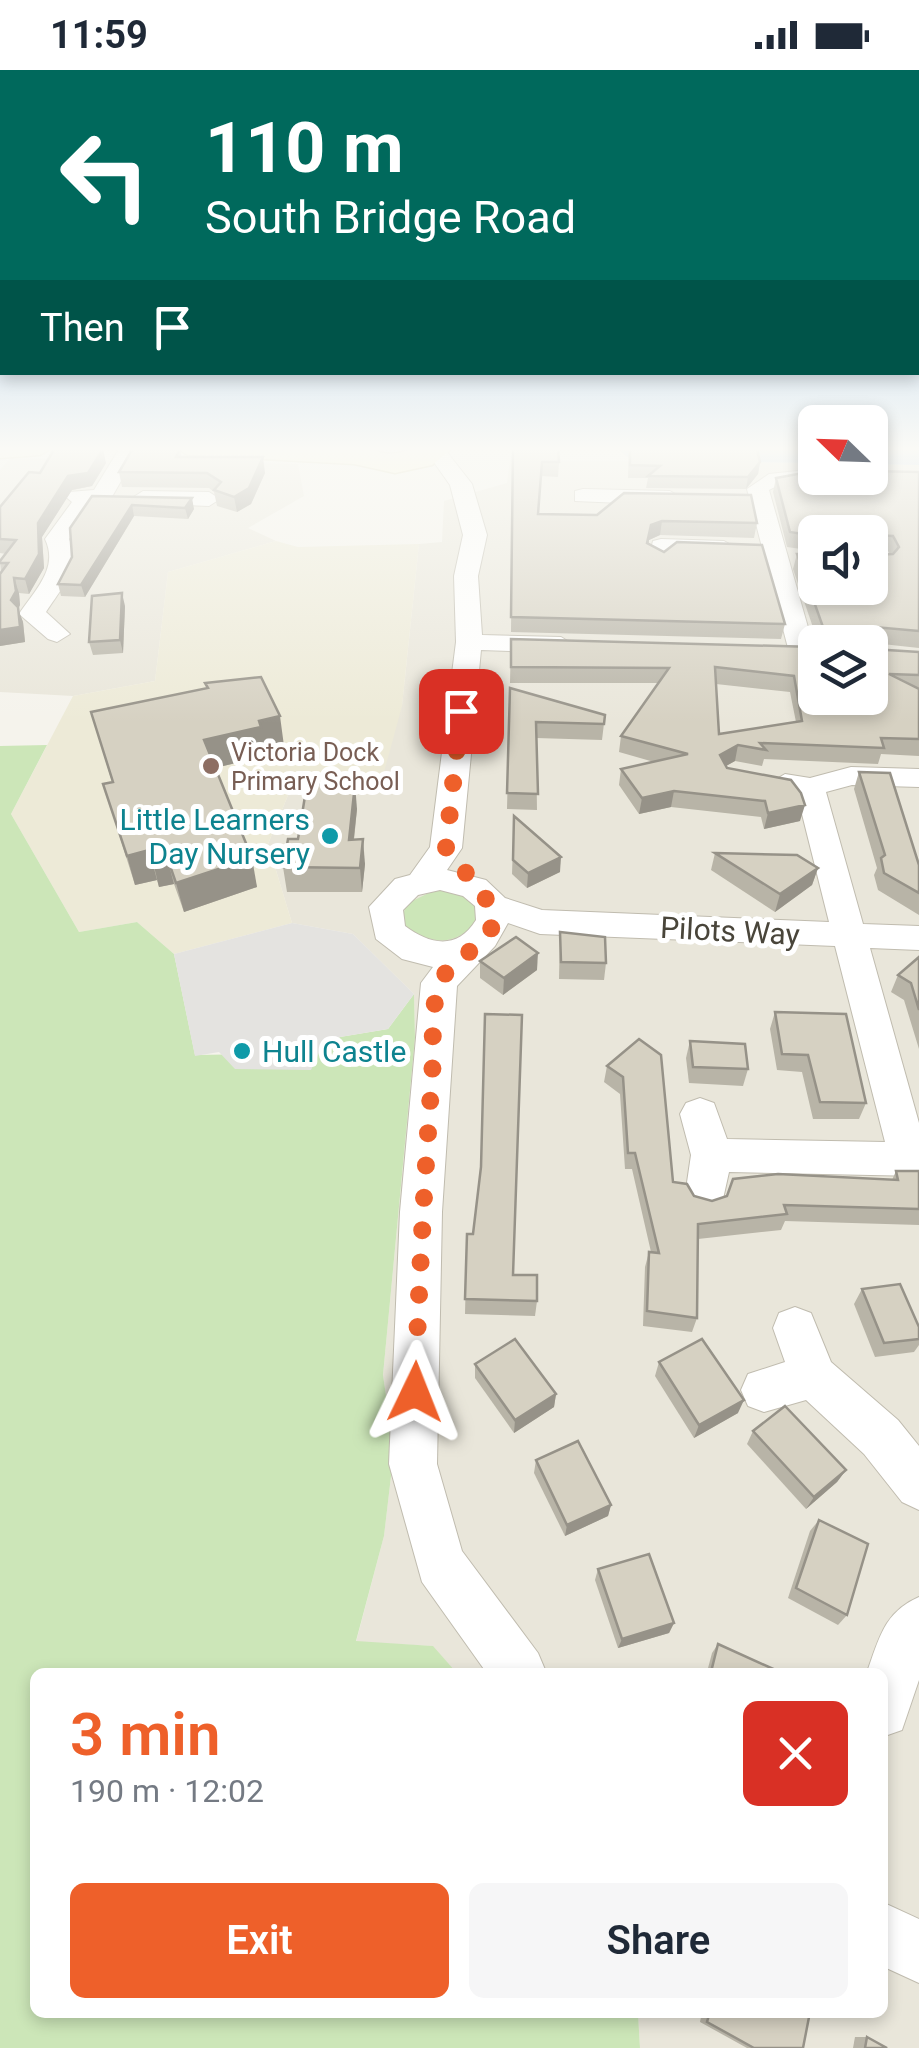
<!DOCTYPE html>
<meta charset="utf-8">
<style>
:root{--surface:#fff;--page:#f6f6f7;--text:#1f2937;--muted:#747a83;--accent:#ee602a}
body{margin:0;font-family:Roboto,sans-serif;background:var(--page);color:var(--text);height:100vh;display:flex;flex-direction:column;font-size:38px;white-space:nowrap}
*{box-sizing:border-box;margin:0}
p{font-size:32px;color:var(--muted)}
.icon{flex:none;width:55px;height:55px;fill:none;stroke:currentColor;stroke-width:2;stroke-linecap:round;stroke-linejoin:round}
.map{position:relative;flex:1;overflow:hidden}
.details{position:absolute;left:30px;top:1598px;width:858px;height:350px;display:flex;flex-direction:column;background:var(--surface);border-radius:15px;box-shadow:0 5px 15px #0003}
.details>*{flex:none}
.top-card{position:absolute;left:0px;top:0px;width:920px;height:305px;box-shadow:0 5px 15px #0003;background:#00695c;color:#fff;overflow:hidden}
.needle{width:65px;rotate:293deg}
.tools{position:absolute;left:798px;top:335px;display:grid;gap:20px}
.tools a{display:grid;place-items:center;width:90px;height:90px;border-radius:15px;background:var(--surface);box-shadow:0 5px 15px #0003;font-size:50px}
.pin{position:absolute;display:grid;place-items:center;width:85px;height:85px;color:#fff;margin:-42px;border-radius:20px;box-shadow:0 5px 15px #0006}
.me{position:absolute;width:110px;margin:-55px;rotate:2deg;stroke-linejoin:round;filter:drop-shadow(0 0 8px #0008)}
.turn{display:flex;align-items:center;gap:35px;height:210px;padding:0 40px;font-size:45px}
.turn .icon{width:130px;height:130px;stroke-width:2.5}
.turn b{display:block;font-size:70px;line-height:85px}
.then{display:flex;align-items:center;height:95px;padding:0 40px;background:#0003;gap:20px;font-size:38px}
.round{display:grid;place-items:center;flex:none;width:105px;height:105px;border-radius:15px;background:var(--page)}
.summary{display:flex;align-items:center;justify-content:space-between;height:170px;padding:0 40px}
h1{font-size:60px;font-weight:600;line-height:75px;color:var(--accent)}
.cta{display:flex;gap:20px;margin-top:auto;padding:20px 40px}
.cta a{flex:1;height:115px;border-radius:15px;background:var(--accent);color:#fff;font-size:40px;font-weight:600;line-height:115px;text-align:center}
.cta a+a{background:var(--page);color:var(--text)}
.status{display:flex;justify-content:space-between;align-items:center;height:70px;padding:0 50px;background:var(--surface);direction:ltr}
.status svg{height:28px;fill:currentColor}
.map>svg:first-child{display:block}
.residential{fill:#e9e6da;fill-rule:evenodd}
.education{fill:#edead7}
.green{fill:#cce6b8}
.parking{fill:#e4e3e0}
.water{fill:#adcbed}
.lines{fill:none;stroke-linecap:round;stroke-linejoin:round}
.street-casing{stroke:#c0bcaf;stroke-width:2}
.secondary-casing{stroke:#d2ca9e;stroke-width:3}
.street{fill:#fff;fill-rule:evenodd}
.secondary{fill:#fcf6cf;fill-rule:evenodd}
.wall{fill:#b8b4a7;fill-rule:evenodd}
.shaded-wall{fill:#969288}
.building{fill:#d6d1c2;stroke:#969288;stroke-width:2.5;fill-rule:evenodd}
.route{stroke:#ee602a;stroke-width:18;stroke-dasharray:0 32.4}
.education-dot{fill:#8d6e63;stroke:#fff;stroke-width:4}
.culture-dot{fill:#0f9aa8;stroke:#fff;stroke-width:4}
.labels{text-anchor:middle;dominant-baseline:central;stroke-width:10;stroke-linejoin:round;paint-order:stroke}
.far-education-label{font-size:25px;fill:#785e54;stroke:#fff;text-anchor:start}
.culture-label{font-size:30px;fill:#0d838f;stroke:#fff;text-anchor:end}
.street-label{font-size:30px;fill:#49453a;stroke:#fff}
</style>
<div class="status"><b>11:59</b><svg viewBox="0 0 49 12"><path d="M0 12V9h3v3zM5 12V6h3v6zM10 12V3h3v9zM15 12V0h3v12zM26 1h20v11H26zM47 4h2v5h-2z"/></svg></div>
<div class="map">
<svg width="919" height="1978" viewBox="0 0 919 1978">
<rect width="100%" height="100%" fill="#f5f3ec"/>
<g class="residential">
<polygon points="10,388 298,394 304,426 248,458 276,471 168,502 155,611 73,626 0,622 0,400"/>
<path d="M510 390 815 393V408H870V394L919 395V1978H640L638 1943 882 1942V1602H456L432 1576 356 1572 384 1466 394 1381 383 1305 415 968 414 924 353 864 292 853 268 774 291 718 402 636 419 474 442 472 444 431 507 413ZM815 462H870V518H815ZM815 572H870V628H815Z"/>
</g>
<polygon class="education" points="276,471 298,477 419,474 402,636 380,717 291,718 268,774 292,853 174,884 137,852 79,862 11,744 73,626 155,611 168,502"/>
<g class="green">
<polygon points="47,675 11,744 79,862 137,852 174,884 195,985 319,983 340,967 388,959 414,924 415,968 383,1305 394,1381 384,1466 356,1571 433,1576 456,1602 35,1602 35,1942 638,1943 640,1978 0,1978 0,676"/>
<path d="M435 820 459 823 475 835 477 852C454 876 434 875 406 858L402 850 406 834Z"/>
</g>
<polygon class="parking" points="292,853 353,864 414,924 388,959 340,967 319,983 311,1000 235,999 219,982 195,986 174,884"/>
<g class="water">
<polygon points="613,376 815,376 815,393 632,390"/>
<polygon points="870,376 919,376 919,395 870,394"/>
</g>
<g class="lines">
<g class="street-casing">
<g id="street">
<path d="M121 376H141L109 432 93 434 69 469C83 497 61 518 46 542L70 564 57 572 48 569 19 544C35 520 59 498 45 469L72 432 66 427 69 422 94 420Z"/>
<path d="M429 377H443L472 414 487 465 478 506 482 565 561 567 574 575 561 583 481 580 462 778 447 800 486 810 505 828 542 840 829 852 797 724 774 719 770 713 785 704 810 708 851 697 919 699V717L852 715 826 722 863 854 919 856V880L870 878 919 1053V1106L729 1102 721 1138 706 1143 691 1138 685 1126 691 1085 680 1044 686 1033 700 1028 714 1033 727 1069 885 1072 835 876 540 864 508 853 495 876 457 916 442 1142 437 1394 462 1481 538 1583 546 1602H486L422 1512 389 1394 400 1142 421 913 433 897 402 889 376 869 369 837 395 809 410 805 430 777 456 572 454 506 463 465 450 415 426 381ZM440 820 463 826 475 836 476 850C457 881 429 874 405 856L403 840 418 825Z"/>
<path d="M807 400 815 401V408H825C810 419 787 409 769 420L815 582 802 590 789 582 747 419 769 404Z"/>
<polygon points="583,419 670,421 681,428 670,435 575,431 575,421"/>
<polygon points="143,421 209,422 220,429 209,436 135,433 132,428"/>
<polygon points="661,469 724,471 736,478 724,485 673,483 669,491 661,493 649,486 653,471"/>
<polygon points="795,1237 811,1243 831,1292 898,1350 919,1376 919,1440 902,1432 864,1384 806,1330 764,1342 748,1336 741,1320 748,1304 785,1292 773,1258 779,1243"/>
<path d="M919 1527V1610L902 1660 882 1667V1602H867C879 1569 884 1542 919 1527Z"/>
<polygon points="882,1832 919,1849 919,1913 882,1896"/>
</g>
</g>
<g class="secondary-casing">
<g id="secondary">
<polygon points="0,376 55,376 40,385 0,388"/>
<path d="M173 376H368C388 390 401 382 422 376 431 373 445 376 455 376L432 395 395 403 354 394 188 385Z"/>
</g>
</g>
<use href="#street" class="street"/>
<use href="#secondary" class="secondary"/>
</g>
<g class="wall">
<polygon points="513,376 559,392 558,407 541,406 538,444 757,453 754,468 660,465 649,470 649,473 785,554 781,569 511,562"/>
<polygon points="629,376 756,376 760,392 758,404 746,419 646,418 648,408 628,408"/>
<polygon points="180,378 181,387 265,403 251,434 237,442 217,436 214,422 209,418 122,417 119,402"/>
<polygon points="106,393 92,416 72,420 42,467 44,498 29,524 19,523 20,535 18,539 23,552 25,572 0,576 0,504 1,502 0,491 6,484 0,483 0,437 40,403"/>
<path d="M919 402V578L873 573 872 579 919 582V686L881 684 878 694 764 689 762 696 735 691 726 696 800 751 764 759 761 747 671 737 639 744 619 715 621 699 654 692 619 682 621 666 658 613H510L511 569 815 577 870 572H818L793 499 797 484 815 518 870 462H815V481L787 477 773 422 776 408ZM872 480 888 481 890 484 872 485ZM716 614 790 622 796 652 719 664Z"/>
<polygon points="92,426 194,439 188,449 134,446 85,527 61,526 58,514 72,487"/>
<polygon points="125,536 123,583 93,585 89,572"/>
<polygon points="205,613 284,676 265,680 266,686 215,698 257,817 184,842 174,814 159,817 157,810 135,815 103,714 112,712 91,642 207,618"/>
<polygon points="510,618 605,645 602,670 536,668 537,740 507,739"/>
<polygon points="859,702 919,795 919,845 878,820 874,805 877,798 854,719"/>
<polygon points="357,739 354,770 365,794 362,822 287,822 283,797 298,769"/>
<polygon points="514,746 560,802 527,818 512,804"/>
<polygon points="715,783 818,798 812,815 775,842 711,800"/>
<polygon points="560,862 606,893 604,910 559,909"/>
<polygon points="919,887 919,979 904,930 891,922 898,905"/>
<polygon points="480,891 537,900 503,925 480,908"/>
<polygon points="775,942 866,1033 859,1049 813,1049 802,1002 777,1000 770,959"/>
<polygon points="639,969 673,1112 694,1126 712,1131 892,1110 896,1101 919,1101 919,1155 785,1151 781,1160 698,1169 697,1248 692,1262 643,1256 645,1197 649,1182 651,1182 632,1099 625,1099 620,1024 604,1012 607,996"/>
<polygon points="690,971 748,999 743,1016 689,1013 686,988"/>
<polygon points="467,1164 513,1205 537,1231 535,1246 465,1244"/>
<polygon points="862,1219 919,1257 919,1275 914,1282 875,1287 854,1234"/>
<polygon points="659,1292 738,1343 694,1368 655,1306"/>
<polygon points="475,1294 556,1324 554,1337 514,1363 475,1308"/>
<polygon points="753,1361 846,1400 837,1412 806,1439 747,1374"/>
<polygon points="536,1390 611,1435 608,1446 565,1466 534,1403"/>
<polygon points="819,1450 847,1545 838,1555 788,1528 810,1461"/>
<polygon points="598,1499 674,1553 669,1563 618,1578 595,1510"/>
<polygon points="718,1574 780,1602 707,1602 712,1583"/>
<polygon points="702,1942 810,1942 803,1978 747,1978 700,1952"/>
<polygon points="855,1967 867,1967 887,1978 853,1978"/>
</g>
<g class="shaded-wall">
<polygon points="103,379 106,393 92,416 72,420 42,467 44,498 29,524 25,509 38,453 68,406"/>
<polygon points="263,387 265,403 251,434 237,442 234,427"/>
<polygon points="760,392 758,404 746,419 748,407"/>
<polygon points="192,428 194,439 188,449 185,438"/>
<polygon points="132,435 134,446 85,527 81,515"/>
<polygon points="662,451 660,465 649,470 646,487 651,455"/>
<polygon points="14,508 19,523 20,535 18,539 23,552 25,572 0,576 0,560 11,530"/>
<polygon points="122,523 125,536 123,583 120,570"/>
<polygon points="280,646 284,676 265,680 266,686 210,699 204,670 259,651"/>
<polygon points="738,675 735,691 717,701 720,685"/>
<polygon points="355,714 357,739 351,794 349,770"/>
<polygon points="674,721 671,737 639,744 642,728"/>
<polygon points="805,735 800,751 764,759 768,743"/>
<polygon points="363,769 365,794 362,822 360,798"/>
<polygon points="149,780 157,810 135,815 127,786"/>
<polygon points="166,784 174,814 159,817 152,788"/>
<polygon points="561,787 560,802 527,818 528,803"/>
<polygon points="252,788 257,817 184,842 176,813"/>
<polygon points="818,798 812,815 775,842 780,824"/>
<polygon points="538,883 537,900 503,925 504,908"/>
<polygon points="556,1324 554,1337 514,1363 515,1350"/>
<polygon points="744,1330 738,1343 694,1368 699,1355"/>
<polygon points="846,1400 837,1412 806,1439 814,1427"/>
<polygon points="611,1435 608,1446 565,1466 567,1455"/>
<polygon points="674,1553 669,1563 618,1578 622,1569"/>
</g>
<g class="building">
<polygon points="513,376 558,376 559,392 542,392 538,444 597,445 624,423 751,425 757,453 662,451 651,455 647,473 664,482 677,472 762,475 785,554 511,547"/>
<polygon points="630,376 756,376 760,392 748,407 648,406 660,396 630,395"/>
<polygon points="55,378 103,379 88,403 68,406 38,453 39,484 25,509 14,508 16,521 11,530 18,537 20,557 0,560 0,504 8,493 0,493 0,491 16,470 0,469 0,437 29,402 40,403"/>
<polygon points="133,378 180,378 176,387 263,387 249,418 234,427 214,420 221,412 207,403 119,402"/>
<path d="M814 401H815V408H870V401L919 402V561L875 557 872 579 919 582V605L889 604 919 619V669L881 668 884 678 760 673 766 680 738 675 720 685 727 698 791 710 801 723 805 735 768 743 765 731 674 721 642 728 621 699 688 684 621 666 669 598 511 597V569L815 577V628H870V572H822L823 557 797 484H815V518H870V462H815V466L790 462 776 408ZM872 465 893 466 899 477 893 484 872 485ZM715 597 794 606 802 651 719 664Z"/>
<polygon points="92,426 192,428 185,438 132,435 81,515 58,514 72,487 70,458"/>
<polygon points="122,523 120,570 89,572 92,526"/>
<polygon points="261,607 280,646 259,651 261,657 204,670 252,788 176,813 166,784 152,788 149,780 127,786 103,714 113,712 91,642 208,618 205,613"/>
<polygon points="510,618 605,645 604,654 536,652 538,724 507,723"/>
<polygon points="859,702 890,703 919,795 919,823 884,803 881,788 885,785"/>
<polygon points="307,714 355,714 349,770 363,769 360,798 283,797 288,769 298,769"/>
<polygon points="514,746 561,787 528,803 513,790"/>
<polygon points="715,783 797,785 818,798 780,824"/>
<polygon points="560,862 605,867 606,893 561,892"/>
<polygon points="516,867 538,883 504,908 480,891"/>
<polygon points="919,887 919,940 911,913 898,905"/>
<polygon points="775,942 846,944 866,1033 820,1032 808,985 782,984"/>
<polygon points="485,944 522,945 513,1205 537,1205 537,1231 465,1229 467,1164 473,1164 481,1097"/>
<polygon points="639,969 661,985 673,1112 687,1114 694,1126 712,1131 727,1126 733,1109 778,1104 898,1110 896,1101 919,1101 919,1139 784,1135 787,1144 698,1154 697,1248 647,1241 649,1182 659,1183 635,1083 628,1083 623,1007 607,996"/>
<polygon points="690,971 745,974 748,999 693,997"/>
<polygon points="900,1214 919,1257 919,1269 884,1273 862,1219"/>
<polygon points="515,1269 556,1324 515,1350 475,1294"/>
<polygon points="702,1269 744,1330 699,1355 659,1292"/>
<polygon points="785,1336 846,1400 814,1427 753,1361"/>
<polygon points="578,1371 611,1435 567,1455 536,1390"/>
<polygon points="819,1450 868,1474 847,1545 796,1518"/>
<polygon points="649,1484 674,1553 622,1569 598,1499"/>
<polygon points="718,1574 780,1602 711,1602"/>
<polygon points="710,1942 810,1942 803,1978 754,1978 707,1952"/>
<polygon points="867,1967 887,1978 865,1978"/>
</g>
<linearGradient id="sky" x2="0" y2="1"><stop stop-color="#90bdea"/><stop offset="0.58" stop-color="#fafaf6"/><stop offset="1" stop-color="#fafaf6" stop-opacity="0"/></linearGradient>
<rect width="919" height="653" fill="url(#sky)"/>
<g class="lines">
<path class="route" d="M415 1322C419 1216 424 1112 432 1007 434 979 430 941 439 915 449 886 495 876 494 845 494 834 455 791 446 778L461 641"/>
</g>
<circle class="education-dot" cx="211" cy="696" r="10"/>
<g class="culture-dot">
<circle cx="330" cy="766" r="10"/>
<circle cx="242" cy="981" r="10"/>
</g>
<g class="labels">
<g class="far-education-label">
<text x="231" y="682">Victoria Dock<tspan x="231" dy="29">Primary School</tspan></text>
</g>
<g class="culture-label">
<text x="310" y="749">Little Learners<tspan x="310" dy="34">Day Nursery</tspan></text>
<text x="262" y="981" text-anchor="start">Hull Castle</text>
</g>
<g class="street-label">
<text transform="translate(730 861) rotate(3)">Pilots Way</text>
</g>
</g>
</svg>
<div class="tools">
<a><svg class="needle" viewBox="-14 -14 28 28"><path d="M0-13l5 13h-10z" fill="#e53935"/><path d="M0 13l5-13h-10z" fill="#747a83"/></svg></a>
<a><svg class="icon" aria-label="sound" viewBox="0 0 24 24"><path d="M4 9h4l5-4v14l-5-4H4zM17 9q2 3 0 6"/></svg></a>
<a><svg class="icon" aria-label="layers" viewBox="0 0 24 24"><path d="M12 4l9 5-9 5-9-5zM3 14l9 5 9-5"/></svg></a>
</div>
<div class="pin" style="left:461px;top:641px;background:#d93025"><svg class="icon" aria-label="arrive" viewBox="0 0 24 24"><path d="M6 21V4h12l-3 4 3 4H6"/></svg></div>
<svg class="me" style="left:415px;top:1322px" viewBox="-20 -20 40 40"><path d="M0-17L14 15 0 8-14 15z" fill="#ee602a" stroke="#fff" stroke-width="4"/></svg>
<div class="top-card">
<div class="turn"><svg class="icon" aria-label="left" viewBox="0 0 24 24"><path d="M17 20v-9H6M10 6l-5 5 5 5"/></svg><div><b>110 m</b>South Bridge Road</div></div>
<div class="then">Then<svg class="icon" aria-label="arrive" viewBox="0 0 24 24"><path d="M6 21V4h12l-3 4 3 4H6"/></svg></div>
</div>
<section class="details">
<div class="summary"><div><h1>3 min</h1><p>190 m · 12:02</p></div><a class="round" style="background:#d93025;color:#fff"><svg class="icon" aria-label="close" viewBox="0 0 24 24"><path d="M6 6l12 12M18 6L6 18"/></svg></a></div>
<div class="cta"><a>Exit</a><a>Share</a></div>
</section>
</div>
